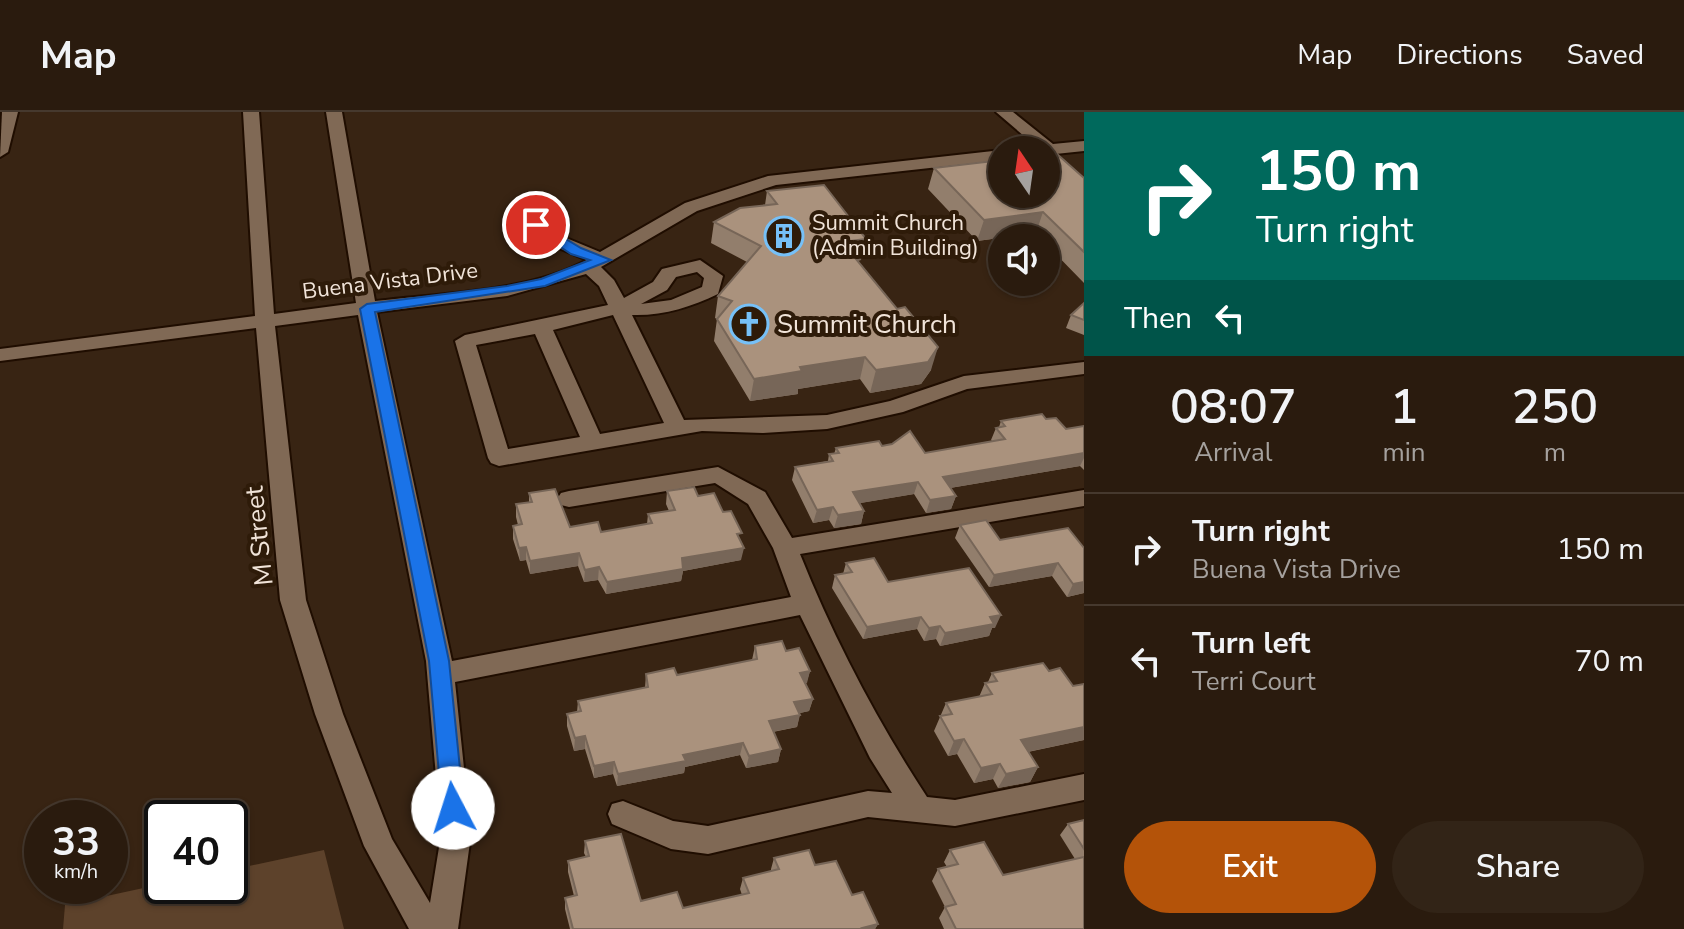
<!DOCTYPE html>
<style>
:root{--surface:#2a1b0e;--page:#322417;--text:#f1f3f6;--muted:#a5a19e;--line:#46392e;--accent:#b45309}
body{margin:0;font-family:"Nunito Sans",sans-serif;background:var(--page);color:var(--text);height:100vh;display:flex;flex-direction:column;font-size:30px;white-space:nowrap}
*{box-sizing:border-box;margin:0}
p{font-size:26px;color:var(--muted)}
.icon{flex:none;width:44px;height:44px;fill:none;stroke:currentColor;stroke-width:2;stroke-linecap:round;stroke-linejoin:round}
.map{position:relative;flex:1;overflow:hidden}
.side{display:flex;flex-direction:column;background:var(--surface);width:600px}
.side>*{flex:none}
.hud{background:#00695c;color:#fff;overflow:hidden}
.needle{width:52px;rotate:347deg}
.controls{position:absolute;left:988px;top:24px;display:grid;gap:16px}
.controls a{display:grid;place-items:center;width:72px;height:72px;border-radius:50%;background:var(--surface);box-shadow:0 2px 6px #0004,0 0 0 2px var(--line);font-size:40px}
.speed{position:absolute;left:24px;top:688px;display:flex;gap:16px;font-size:40px;font-weight:700;text-align:center}
.speed>*{display:grid;place-content:center;width:104px;height:104px;border-radius:50%;background:var(--surface);box-shadow:0 2px 6px #0004,0 0 0 2px var(--line);line-height:1}
.speed small{font-size:20px;font-weight:400}
.speed .limit{border:4px solid #111;border-radius:12px;background:#fff;color:#111}
.pin{position:absolute;display:grid;place-items:center;width:68px;height:68px;color:#fff;margin:-34px;border:4px solid #fff;border-radius:50%;box-shadow:0 2px 8px #0007}
.me{position:absolute;width:88px;margin:-44px;rotate:355deg;stroke-linejoin:round;filter:drop-shadow(0 0 6px #0008)}
.turn{display:flex;align-items:center;gap:28px;height:168px;padding:0 40px;font-size:36px}
.turn .icon{width:104px;height:104px;stroke-width:2.5}
.turn b{display:block;font-size:56px;line-height:68px}
.then{display:flex;align-items:center;height:76px;padding:0 40px;background:#0003;gap:16px;font-size:30px}
.eta{display:flex;justify-content:space-evenly;align-items:center;height:136px;text-align:center}
.eta b{font-size:48px;font-weight:600;line-height:56px}
.button{display:flex;gap:16px;margin-top:auto;padding:16px 40px}
.button a{flex:1;height:92px;border-radius:48px;background:var(--accent);color:#fff;font-size:32px;font-weight:600;line-height:92px;text-align:center}
.button a+a{background:var(--page);color:var(--text)}
ul{padding:0;list-style:none}
li{display:flex;align-items:center;gap:24px;height:112px;padding:0 40px;border-top:2px solid var(--line)}
li div{flex:1}
li b{display:block;font-size:30px}
li em{font-style:normal}
header{display:flex;align-items:center;gap:48px;box-sizing:border-box;height:112px;padding:0 40px;background:var(--surface);border-bottom:2px solid var(--line)}
header strong{font-size:38px}
nav{display:flex;gap:44px;margin-inline-start:auto;font-size:28px}
main{display:flex;flex:1;min-height:0}
.map>svg:first-child{display:block}
.green{fill:#5d422b}
.lines{fill:none;stroke-linecap:round;stroke-linejoin:round}
.minor-casing{stroke:#1f0d00;stroke-width:4}
.minor{fill:#806955;fill-rule:evenodd}
.wall{fill:#927e6c}
.shaded-wall{fill:#776658}
.building{fill:#aa927d;stroke:#776658;stroke-width:2}
.route{fill:#1a73e8;stroke:#114b97;stroke-width:2}
.labels{text-anchor:middle;dominant-baseline:central;stroke-width:8;stroke-linejoin:round;paint-order:stroke}
.far-poi-label{font-size:22px;fill:#f1e4d9;stroke:#2e1b09;text-anchor:start}
.far-street-label{font-size:22px;fill:#f1e4d9;stroke:#2e1b09}
.poi-label{font-size:26px;fill:#f1e4d9;stroke:#2e1b09;text-anchor:start}
.street-label{font-size:26px;fill:#f1e4d9;stroke:#2e1b09}
</style>
<header>
<strong>Map</strong>
<nav><a>Map</a><a>Directions</a><a>Saved</a></nav>
</header>
<main>
<div class="map">
<svg width="1084" height="817" viewBox="0 0 1084 817">
<rect width="100%" height="100%" fill="#382413"/>
<polygon class="green" points="324,738 344,817 63,817 65,793 162,772 230,774 230,758"/>
<g class="lines">
<g class="minor-casing">
<g id="minor">
<polygon points="2,0 18,0 8,40 0,45"/>
<path d="M243 0H259L274 202 356 191 326 0H342L375 189C440 181 531 180 587 148L547 131 511 96 520 91 526 92 559 123 600 140 685 91 768 64 1002 38V48L776 73 697 99 601 155 614 168 624 186 653 170 662 157 700 148 723 164 718 182C691 195 663 204 632 203L684 308 827 303 890 289 964 264 1084 250V262L967 277 903 300 827 317 763 321 702 319 499 354 491 351 488 346 455 229 465 223 608 193 599 174 586 162 507 184 377 200 452 549 791 485 773 436 748 392 715 371 569 395 561 393 557 387 561 381 569 379 718 355 765 380 792 426 1084 378V394L800 442C834 527 877 609 927 685L955 688 1084 662V688L955 714 868 705 708 742 671 737 612 712 608 702 612 692 623 689 673 709 708 714 868 679 892 681 870 646 800 503 455 570 471 723 458 817H409L364 734 315 602 280 488 256 216 0 249V237L255 204ZM697 160 704 166 702 175 671 188 641 192 667 178 676 165ZM358 203 426 549 441 723 430 791 392 727 343 602 306 488 275 214ZM613 203 664 311 600 322 553 218ZM535 222 580 325 508 337 476 233Z"/>
<polygon points="996,0 1013,0 1053,32 1084,29 1084,39 1046,43 1046,38 1036,38 1038,36"/>
</g>
</g>
<use href="#minor" class="minor"/>
</g>
<g class="wall">
<polygon points="934,56 1084,66 1084,171 1046,132 1046,126 1040,126 1036,121 977,129 928,77"/>
<polygon points="767,79 861,148 857,149 931,258 921,272 870,281 860,267 798,277 798,282 750,289 714,229 717,207 715,206 718,184 747,150 711,131 714,110 765,93"/>
<polygon points="1084,191 1084,223 1066,216 1071,203"/>
<polygon points="1046,307 1066,317 1084,314 1084,358 1080,354 950,376 956,384 951,397 926,401 914,382 860,391 864,399 861,412 834,416 829,408 813,411 792,368 795,355 828,349 829,342 834,342 836,336 882,334 925,341 992,329 991,328 996,316 999,315 1001,309"/>
<polygon points="667,379 698,384 723,400 740,430 741,448 683,459 681,469 606,482 598,468 584,470 578,454 530,462 526,448 520,449 513,427 513,414 518,413 516,405 516,392 529,390 529,381 570,415 601,420 647,412 648,402 669,399 666,392"/>
<polygon points="960,413 1000,428 1068,416 1084,481 1067,485 1052,464 989,475 955,426"/>
<polygon points="846,451 888,470 995,516 992,516 989,524 940,534 936,527 924,529 917,517 863,527 832,476 835,463 843,462"/>
<polygon points="755,534 786,539 810,559 806,572 813,587 809,599 800,601 797,615 773,620 781,637 778,650 746,656 740,643 685,655 684,661 617,674 613,662 594,666 585,637 574,639 567,614 567,602 577,600 578,589 645,576 646,562 677,563 752,548"/>
<polygon points="1049,559 1073,574 1084,572 1084,628 1028,640 1038,655 1030,670 998,676 993,667 974,671 957,642 948,644 934,619 946,591 979,585 985,571 988,570 992,561"/>
<polygon points="1084,708 1084,817 944,817 939,806 945,795 932,769 938,757 947,755 944,750 950,738 1003,763 1075,747 1060,723 1068,712"/>
<polygon points="585,729 641,789 683,796 742,783 740,777 743,766 771,759 771,757 774,746 815,753 852,783 878,812 875,817 570,817 565,797 565,786 574,784 568,760 568,749 586,745 584,741"/>
</g>
<g class="shaded-wall">
<polygon points="1043,100 1036,121 977,129 984,108"/>
<polygon points="866,127 861,148 837,152 842,130"/>
<polygon points="938,235 931,258 921,272 870,281 876,258"/>
<polygon points="865,245 860,267 798,277 798,282 750,289 754,267 800,255"/>
<polygon points="1084,341 1084,346 1080,354 938,378 943,365"/>
<polygon points="918,370 914,382 849,393 853,380"/>
<polygon points="956,384 951,397 926,401 930,388"/>
<polygon points="833,395 829,408 813,411 817,398"/>
<polygon points="864,399 861,412 834,416 838,403"/>
<polygon points="526,435 526,448 520,449 519,436"/>
<polygon points="744,436 741,448 683,459 681,469 606,482 607,470 682,446"/>
<polygon points="579,441 578,454 530,462 530,449"/>
<polygon points="1058,451 1052,464 989,475 994,463"/>
<polygon points="599,455 598,468 584,470 585,458"/>
<polygon points="1084,470 1084,481 1067,485 1073,472"/>
<polygon points="1001,503 995,516 992,516 989,524 940,534 945,521 990,505"/>
<polygon points="921,505 917,517 863,527 867,515"/>
<polygon points="940,514 936,527 924,529 929,516"/>
<polygon points="810,559 807,571 797,573 800,561"/>
<polygon points="813,587 809,599 791,603 794,590"/>
<polygon points="800,603 797,615 766,621 769,609"/>
<polygon points="1084,615 1084,628 1013,643 1021,628"/>
<polygon points="585,624 585,637 574,639 575,626"/>
<polygon points="964,627 957,642 948,644 954,629"/>
<polygon points="743,631 740,643 685,655 684,661 617,674 618,662 683,643"/>
<polygon points="781,637 778,650 746,656 749,644"/>
<polygon points="614,650 613,662 594,666 594,654"/>
<polygon points="1000,652 993,667 974,671 981,656"/>
<polygon points="1038,655 1030,670 998,676 1006,662"/>
<polygon points="878,812 875,817 862,817 862,816"/>
</g>
<g class="building">
<polygon points="1057,42 1084,66 1084,140 1043,100 984,108 934,56 1002,48 1002,82 1046,82 1046,43"/>
<polygon points="824,73 866,127 842,130 897,197 905,195 938,235 928,250 876,258 865,245 800,255 802,259 754,267 717,207 732,189 718,184 761,134 714,110 740,96 777,92 767,79"/>
<polygon points="1084,191 1084,208 1071,203"/>
<polygon points="1042,302 1046,307 1056,306 1066,317 1084,314 1084,341 943,365 956,384 930,388 918,370 853,380 864,399 838,403 833,395 817,398 795,355 833,349 829,342 839,341 836,336 879,329 882,334 892,332 910,319 925,341 1005,327 996,316 1005,314 1001,309"/>
<polygon points="694,375 698,384 714,381 723,400 731,399 742,421 737,422 744,436 682,446 683,457 607,470 599,455 585,458 579,441 530,449 526,435 519,436 513,414 522,412 516,392 532,390 529,381 555,377 570,415 598,410 601,420 652,411 648,402 675,398 667,379"/>
<polygon points="986,408 1000,428 1068,416 1084,436 1084,470 1073,472 1058,451 994,463 960,413"/>
<polygon points="874,446 888,470 969,456 1001,503 990,505 994,512 945,521 940,514 929,516 921,505 867,515 835,463 852,460 846,451"/>
<polygon points="782,529 786,539 799,536 810,559 800,561 813,587 794,590 800,603 769,609 781,637 749,644 743,631 683,643 686,649 618,662 614,650 594,654 585,624 575,626 567,602 581,599 578,589 648,575 646,562 674,556 677,563 757,547 755,534"/>
<polygon points="1043,551 1049,559 1060,556 1073,574 1084,572 1084,615 1021,628 1038,655 1006,662 1000,652 981,656 964,627 954,629 940,604 952,602 946,591 992,582 985,571 997,569 992,561"/>
<polygon points="1084,708 1084,737 1068,712"/>
<polygon points="621,722 641,789 677,780 683,796 749,781 743,766 779,757 774,746 809,738 815,753 836,749 852,783 863,780 878,812 862,816 863,817 573,817 565,786 577,783 568,749 589,744 585,729"/>
<polygon points="984,730 1003,763 1084,745 1084,817 956,817 945,795 956,792 938,757 958,752 950,738"/>
</g>
<polygon class="route" points="536,109 581,136 611,148 545,174 375,200 449,549 464,696 461,703 453,706 445,703 442,696 429,549 360,197 367,192 507,174 541,167 590,148 571,142 532,116 532,110"/>
<defs>
<g id="building-ring" transform="scale(2)"><circle r="9.5" fill="#2e1b09" stroke="#76c0f7" stroke-width="1.5"/><path d="M-4-6H4V6H1V3H-1V6H-4ZM-2.5-4.3h1.7v1.8h-1.7ZM.8-4.3h1.7v1.8H.8ZM-2.5-1h1.7V.8h-1.7ZM.8-1h1.7V.8H.8Z" fill="#76c0f7"/></g>
<g id="church-ring" transform="scale(2)"><circle r="9.5" fill="#2e1b09" stroke="#76c0f7" stroke-width="1.5"/><path d="M-1.2-6h2.4v3.5h3.3v2.4h-3.3V6h-2.4V-.1h-3.3v-2.4h3.3Z" fill="#76c0f7"/></g>
</defs>
<g fill-rule="evenodd">
<use href="#building-ring" x="784" y="124"/>
<use href="#church-ring" x="749" y="212"/>
</g>
<g class="labels">
<g class="far-poi-label">
<text x="812" y="111">Summit Church<tspan x="812" dy="25">(Admin Building)</tspan></text>
</g>
<g class="far-street-label">
<text transform="translate(390 169) rotate(-7)">Buena Vista Drive</text>
</g>
<g class="poi-label">
<text x="777" y="212">Summit Church</text>
</g>
<g class="street-label">
<text transform="translate(259 424) rotate(-96)">M Street</text>
</g>
</g>
</svg>
<div class="controls">
<a><svg class="needle" viewBox="-14 -14 28 28"><path d="M0-13l5 13h-10z" fill="#e53935"/><path d="M0 13l5-13h-10z" fill="#a5a19e"/></svg></a>
<a><svg class="icon" aria-label="sound" viewBox="0 0 24 24"><path d="M4 9h4l5-4v14l-5-4H4zM17 9q2 3 0 6"/></svg></a>
</div>
<div class="speed"><div>33<small>km/h</small></div><div class="limit">40</div></div>
<div class="pin" style="left:536px;top:113px;background:#d93025"><svg class="icon" aria-label="arrive" viewBox="0 0 24 24"><path d="M6 21V4h12l-3 4 3 4H6"/></svg></div>
<svg class="me" style="left:453px;top:696px" viewBox="-20 -20 40 40"><circle r="19" fill="#fff"/><path d="M0-13L10 11 0 6-10 11z" fill="#1a73e8"/></svg>
</div>
<section class="side">
<div class="hud">
<div class="turn"><svg class="icon" aria-label="right" viewBox="0 0 24 24"><path d="M7 20v-9h11M14 6l5 5-5 5"/></svg><div><b>150 m</b>Turn right</div></div>
<div class="then">Then<svg class="icon" aria-label="left" viewBox="0 0 24 24"><path d="M17 20v-9H6M10 6l-5 5 5 5"/></svg></div>
</div>
<div class="eta">
<div><b>08:07</b><p>Arrival</p></div>
<div><b>1</b><p>min</p></div>
<div><b>250</b><p>m</p></div>
</div>
<ul>
<li><svg class="icon" aria-label="right" viewBox="0 0 24 24"><path d="M7 20v-9h11M14 6l5 5-5 5"/></svg><div><b>Turn right</b><p>Buena Vista Drive</p></div><em>150 m</em></li>
<li><svg class="icon" aria-label="left" viewBox="0 0 24 24"><path d="M17 20v-9H6M10 6l-5 5 5 5"/></svg><div><b>Turn left</b><p>Terri Court</p></div><em>70 m</em></li>
</ul>
<div class="button"><a>Exit</a><a>Share</a></div>
</section>
</main>
